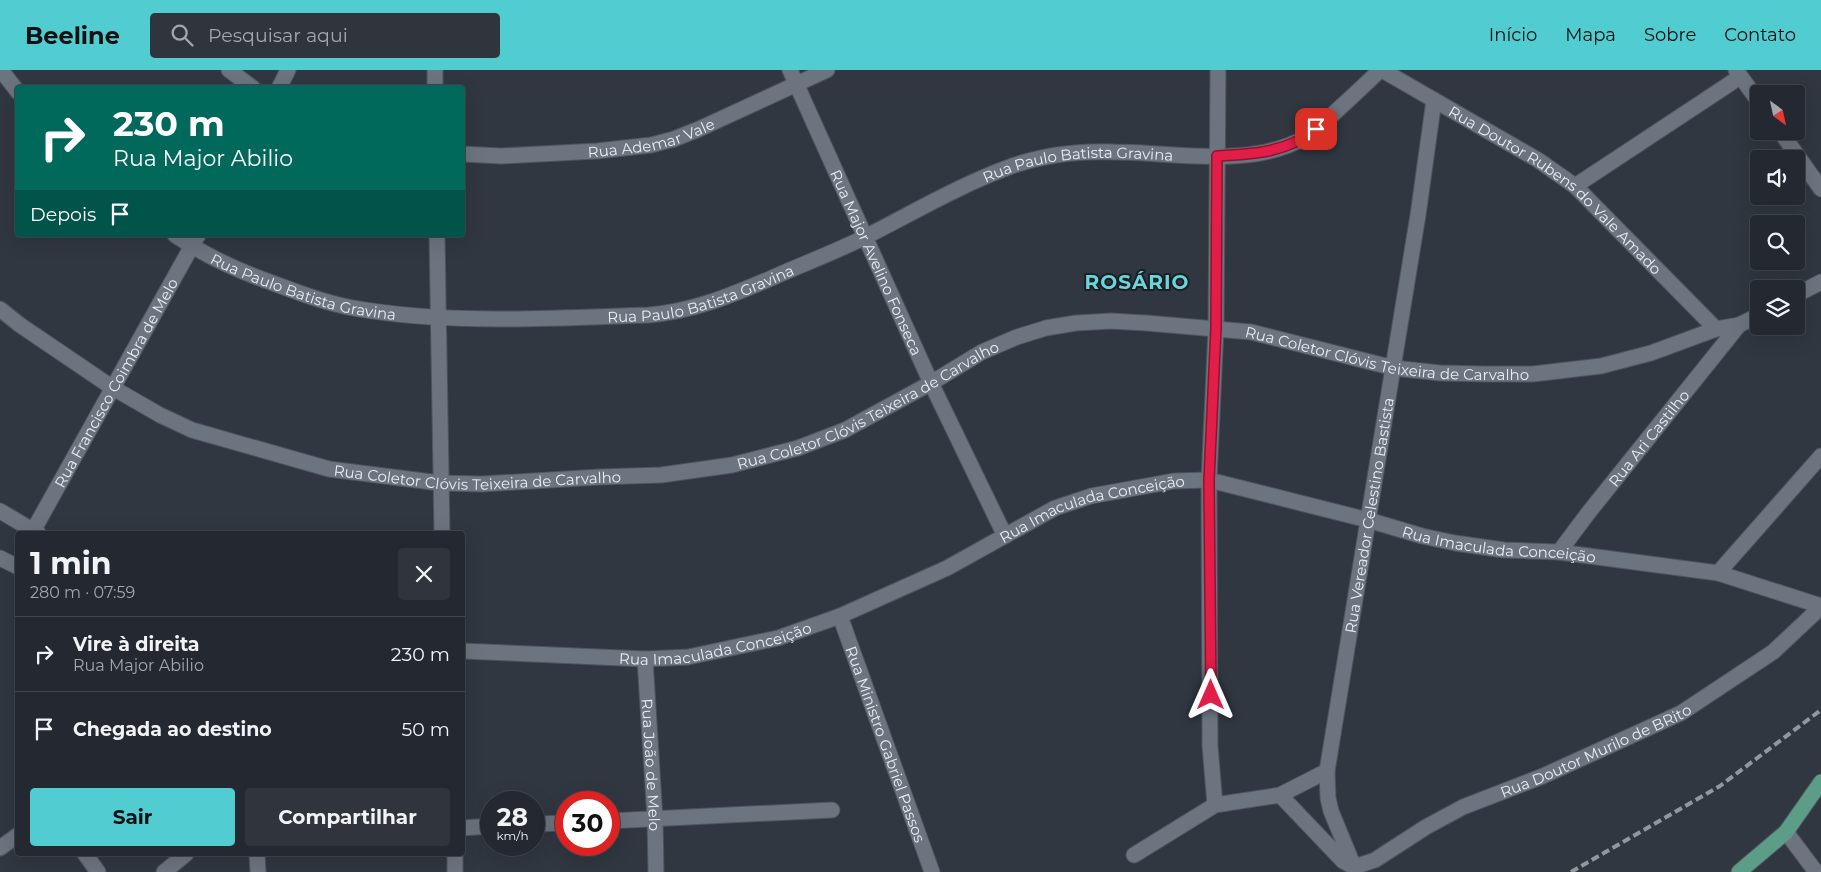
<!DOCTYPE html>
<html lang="pt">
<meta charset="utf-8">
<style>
:root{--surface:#242931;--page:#30353d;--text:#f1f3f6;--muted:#a3a6ab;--line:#41454d;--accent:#51ccd1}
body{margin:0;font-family:Montserrat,sans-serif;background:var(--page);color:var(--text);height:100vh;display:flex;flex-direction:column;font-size:19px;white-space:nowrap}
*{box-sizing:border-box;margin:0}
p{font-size:16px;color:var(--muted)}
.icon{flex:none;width:28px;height:28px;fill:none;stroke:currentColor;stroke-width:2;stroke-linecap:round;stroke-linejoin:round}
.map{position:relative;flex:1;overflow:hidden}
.details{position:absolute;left:15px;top:461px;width:450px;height:325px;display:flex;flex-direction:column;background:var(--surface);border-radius:5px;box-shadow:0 5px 20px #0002,0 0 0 1px var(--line)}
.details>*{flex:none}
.top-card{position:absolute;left:15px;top:15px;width:450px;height:152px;border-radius:5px;box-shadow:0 5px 20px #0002,0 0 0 1px var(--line);background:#00695c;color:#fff;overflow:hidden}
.needle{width:32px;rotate:147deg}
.tools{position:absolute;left:1750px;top:15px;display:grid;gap:10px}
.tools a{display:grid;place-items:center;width:55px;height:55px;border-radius:5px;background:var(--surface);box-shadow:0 5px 20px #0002,0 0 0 1px var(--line);font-size:25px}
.speed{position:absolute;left:480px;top:721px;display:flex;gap:10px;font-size:25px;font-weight:700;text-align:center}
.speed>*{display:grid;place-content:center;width:65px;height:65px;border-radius:50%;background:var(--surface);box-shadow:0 5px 20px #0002,0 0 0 1px var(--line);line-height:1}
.speed small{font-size:12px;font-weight:400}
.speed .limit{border:8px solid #d22;background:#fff;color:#111}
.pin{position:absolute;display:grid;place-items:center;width:42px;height:42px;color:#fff;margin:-21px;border-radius:10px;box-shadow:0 2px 8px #0006}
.me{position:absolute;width:55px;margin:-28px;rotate:0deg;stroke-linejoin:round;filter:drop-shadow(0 0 4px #0008)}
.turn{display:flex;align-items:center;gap:18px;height:105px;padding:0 15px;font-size:22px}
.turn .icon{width:65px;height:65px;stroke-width:2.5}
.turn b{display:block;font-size:35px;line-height:42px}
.then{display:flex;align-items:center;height:48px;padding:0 15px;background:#0003;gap:10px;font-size:19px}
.round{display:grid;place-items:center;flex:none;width:52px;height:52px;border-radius:5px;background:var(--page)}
.overview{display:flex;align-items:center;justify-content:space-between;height:85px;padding:0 15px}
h1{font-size:30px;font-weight:700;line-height:38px}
.action{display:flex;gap:10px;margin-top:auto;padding:10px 15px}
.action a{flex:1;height:58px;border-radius:5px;background:var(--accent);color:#111;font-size:20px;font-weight:700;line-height:58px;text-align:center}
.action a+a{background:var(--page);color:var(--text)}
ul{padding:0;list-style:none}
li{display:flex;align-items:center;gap:15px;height:75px;padding:0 15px;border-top:1px solid var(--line)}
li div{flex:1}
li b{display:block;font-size:19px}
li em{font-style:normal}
header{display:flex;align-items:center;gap:30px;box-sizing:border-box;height:70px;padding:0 25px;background:var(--accent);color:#111}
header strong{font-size:24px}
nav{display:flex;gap:28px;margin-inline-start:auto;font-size:18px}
.search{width:350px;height:45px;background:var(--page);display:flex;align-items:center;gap:12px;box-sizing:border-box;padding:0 18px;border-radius:5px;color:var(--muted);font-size:19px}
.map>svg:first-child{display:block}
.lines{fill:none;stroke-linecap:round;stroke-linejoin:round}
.minor-casing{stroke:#4e545d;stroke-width:17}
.major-casing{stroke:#4e545d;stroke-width:17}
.minor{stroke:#6c747f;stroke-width:15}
.major{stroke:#5c9d87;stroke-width:15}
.rail{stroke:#92979f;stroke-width:4;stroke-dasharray:8 4;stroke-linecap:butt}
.route-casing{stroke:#92132f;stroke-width:12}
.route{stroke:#e11d48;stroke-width:9}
.labels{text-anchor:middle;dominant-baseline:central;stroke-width:4;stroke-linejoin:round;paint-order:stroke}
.street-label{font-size:15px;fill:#e8ecf3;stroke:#1b1e23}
.district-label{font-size:20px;font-weight:bold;letter-spacing:1px;fill:#69d5da;stroke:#1b1e23}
</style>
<header>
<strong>Beeline</strong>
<div class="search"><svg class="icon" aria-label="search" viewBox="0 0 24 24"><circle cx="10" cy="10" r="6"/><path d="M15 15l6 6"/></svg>Pesquisar aqui</div>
<nav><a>Início</a><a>Mapa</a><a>Sobre</a><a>Contato</a></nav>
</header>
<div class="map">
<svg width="1821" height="802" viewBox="0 0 1821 802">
<rect width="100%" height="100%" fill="#303741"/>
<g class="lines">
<g class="minor-casing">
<g id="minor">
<polyline points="1,0 18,22"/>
<polyline points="229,0 253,18"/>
<polyline points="435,0 435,18"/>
<path id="s1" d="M790 0 931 313 1005 466"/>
<path id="s2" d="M1382 0 1538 90 1575 116 1716 259"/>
<polyline points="1736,0 1759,32"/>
<polyline points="279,18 288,0"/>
<polyline points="1780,61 1821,119"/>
<path id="s3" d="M462 84 501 86 597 81 651 75 674 69 699 59 827 0"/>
<polyline points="1575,116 1740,7"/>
<path id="s4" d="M175 165C204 185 236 200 270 212 297 222 325 233 353 238 451 255 551 248 649 245 695 241 732 225 774 207 805 193 838 181 869 165 916 141 962 114 1012 96 1044 85 1081 81 1114 82 1175 82 1251 99 1306 67 1315 61 1323 53 1331 46 1347 31 1364 16 1380 0"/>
<polyline points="437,165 442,464"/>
<polyline points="1796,225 1821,212"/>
<path id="s5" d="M0 239 20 255 113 318 160 345 192 360 329 399 440 413 482 414 599 407 661 405 732 395 798 378 845 360 931 313 982 282 1017 267 1046 258 1076 253 1111 251 1146 253 1251 262 1394 298 1440 303 1485 304H1533L1601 296 1651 283 1716 259 1739 255 1759 245"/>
<polyline points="0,441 39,464"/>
<path id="s6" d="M33 461 198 165"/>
<path id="s7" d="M1559 482 1589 442 1739 255"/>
<polyline points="0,488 18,497"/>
<polyline points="1718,503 1821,386"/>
<path id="s8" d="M840 546 932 802"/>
<path id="s9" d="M462 581 645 589 688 587 778 568 840 546 947 498 1055 438 1091 426 1174 411 1209 410 1368 450 1422 466 1455 473 1504 480 1559 482 1718 503 1821 536"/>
<path id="s10" d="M645 589 655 749 656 802"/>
<polyline points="1280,725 1343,791 1354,797"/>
<polyline points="1215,735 1210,676 1209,410 1216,258 1218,0"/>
<polyline points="609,751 832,740"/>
<polyline points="534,754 566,753"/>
<polyline points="462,758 491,756"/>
<polyline points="1786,762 1816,802"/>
<polyline points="0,778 18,765"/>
<polyline points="85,784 98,802"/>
<polyline points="257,784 258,802"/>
<polyline points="455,784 455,802"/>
<polyline points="1134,785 1215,735 1280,725 1327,701"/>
<path id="s11" d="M1354 797 1331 741 1328 728 1327 701 1418 145 1434 30"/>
<path id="s12" d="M1354 797 1375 790 1426 757 1463 737 1543 706 1681 643 1773 582 1821 537"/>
<polyline points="164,802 186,784"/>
</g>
</g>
<g class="major-casing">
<polyline id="major" points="1739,802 1786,762 1821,712"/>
</g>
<use href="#minor" class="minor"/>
<use href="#major" class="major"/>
<polyline class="rail" points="1571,802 1720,716 1821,640"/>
</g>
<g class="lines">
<g class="route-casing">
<path id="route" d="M1211 625 1209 410 1216 258 1217 86C1252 84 1287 83 1316 59"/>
</g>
<use href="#route" class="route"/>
</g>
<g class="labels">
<g class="street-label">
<text stroke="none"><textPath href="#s3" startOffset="191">Rua Ademar Vale</textPath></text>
<text stroke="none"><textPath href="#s4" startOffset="950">Rua Paulo Batista Gravina</textPath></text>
<text stroke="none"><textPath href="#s2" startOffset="212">Rua Doutor Rubens do Vale Amado</textPath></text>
<text stroke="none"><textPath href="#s1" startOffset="211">Rua Major Avelino Fonseca</textPath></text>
<text stroke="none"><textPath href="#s4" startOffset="140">Rua Paulo Batista Gravina</textPath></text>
<text stroke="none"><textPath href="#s4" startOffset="545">Rua Paulo Batista Gravina</textPath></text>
<text stroke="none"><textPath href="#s5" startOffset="1464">Rua Coletor Clóvis Teixeira de Carvalho</textPath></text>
<text stroke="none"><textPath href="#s6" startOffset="170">Rua Francisco Coimbra de Melo</textPath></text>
<text stroke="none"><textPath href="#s5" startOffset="924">Rua Coletor Clóvis Teixeira de Carvalho</textPath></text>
<text stroke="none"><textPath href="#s7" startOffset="145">Rua Ari Castilho</textPath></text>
<text stroke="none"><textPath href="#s5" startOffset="519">Rua Coletor Clóvis Teixeira de Carvalho</textPath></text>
<text stroke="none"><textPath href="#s9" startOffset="660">Rua Imaculada Conceição</textPath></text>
<text stroke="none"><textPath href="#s11" startOffset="360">Rua Vereador Celestino Bastista</textPath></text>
<text stroke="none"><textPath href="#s9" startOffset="1080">Rua Imaculada Conceição</textPath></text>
<text stroke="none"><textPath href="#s9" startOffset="255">Rua Imaculada Conceição</textPath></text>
<text stroke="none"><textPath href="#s8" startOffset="136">Rua Ministro Gabriel Passos</textPath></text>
<text stroke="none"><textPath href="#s12" startOffset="269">Rua Doutor Murilo de BRito</textPath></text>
<text stroke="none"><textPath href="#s10" startOffset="106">Rua João de Melo</textPath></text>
</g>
<g class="district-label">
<text x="1137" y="212">ROSÁRIO</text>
</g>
</g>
</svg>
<div class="tools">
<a><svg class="needle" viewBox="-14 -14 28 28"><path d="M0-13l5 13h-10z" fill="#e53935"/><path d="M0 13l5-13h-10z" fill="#a3a6ab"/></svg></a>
<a><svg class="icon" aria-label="sound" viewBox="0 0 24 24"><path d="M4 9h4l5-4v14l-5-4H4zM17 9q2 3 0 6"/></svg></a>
<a><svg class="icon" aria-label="search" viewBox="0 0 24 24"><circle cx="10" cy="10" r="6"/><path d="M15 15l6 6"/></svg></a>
<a><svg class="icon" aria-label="layers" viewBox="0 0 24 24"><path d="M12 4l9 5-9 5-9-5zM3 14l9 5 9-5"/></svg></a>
</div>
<div class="speed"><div>28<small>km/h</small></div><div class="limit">30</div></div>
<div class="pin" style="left:1316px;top:59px;background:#d93025"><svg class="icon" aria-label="arrive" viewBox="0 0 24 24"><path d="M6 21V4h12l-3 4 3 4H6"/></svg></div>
<svg class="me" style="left:1211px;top:625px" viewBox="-20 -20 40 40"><path d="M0-17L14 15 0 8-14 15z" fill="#e11d48" stroke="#fff" stroke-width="4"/></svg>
<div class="top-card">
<div class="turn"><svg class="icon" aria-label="right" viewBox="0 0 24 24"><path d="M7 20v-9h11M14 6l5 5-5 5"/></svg><div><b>230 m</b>Rua Major Abilio</div></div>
<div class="then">Depois<svg class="icon" aria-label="arrive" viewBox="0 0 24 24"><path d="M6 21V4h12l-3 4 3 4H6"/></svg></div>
</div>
<section class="details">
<div class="overview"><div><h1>1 min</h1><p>280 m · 07:59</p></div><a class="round"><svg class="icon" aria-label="close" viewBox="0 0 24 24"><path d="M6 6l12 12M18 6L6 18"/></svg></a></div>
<ul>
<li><svg class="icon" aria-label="right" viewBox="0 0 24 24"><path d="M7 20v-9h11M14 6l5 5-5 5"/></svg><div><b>Vire à direita</b><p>Rua Major Abilio</p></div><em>230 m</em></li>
<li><svg class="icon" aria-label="arrive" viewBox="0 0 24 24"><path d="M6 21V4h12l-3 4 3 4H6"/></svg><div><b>Chegada ao destino</b></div><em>50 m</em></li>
</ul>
<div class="action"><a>Sair</a><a>Compartilhar</a></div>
</section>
</div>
